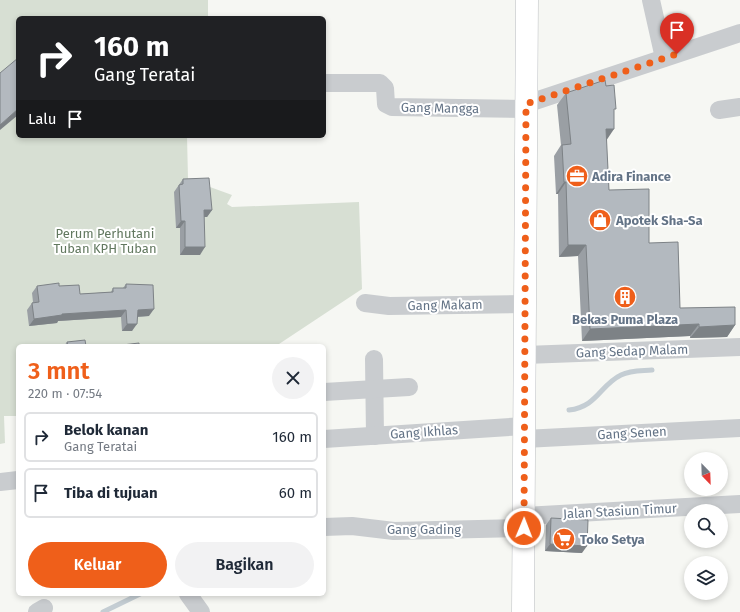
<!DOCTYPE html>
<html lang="id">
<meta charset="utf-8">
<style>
:root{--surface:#fff;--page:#f2f2f3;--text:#1f2937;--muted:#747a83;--line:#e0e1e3;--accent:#ef5f1a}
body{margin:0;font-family:"Fira Sans",sans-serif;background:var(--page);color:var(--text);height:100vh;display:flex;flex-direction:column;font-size:15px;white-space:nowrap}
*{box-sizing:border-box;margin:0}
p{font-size:13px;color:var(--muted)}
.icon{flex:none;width:22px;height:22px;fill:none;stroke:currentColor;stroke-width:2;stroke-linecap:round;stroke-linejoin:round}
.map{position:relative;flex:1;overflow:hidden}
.details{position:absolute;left:16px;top:344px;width:310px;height:252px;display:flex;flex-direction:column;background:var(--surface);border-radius:6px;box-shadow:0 2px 6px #0003}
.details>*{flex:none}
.hud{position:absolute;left:16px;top:16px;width:310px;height:122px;border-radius:6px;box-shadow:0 2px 6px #0003;background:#202124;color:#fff;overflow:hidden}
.needle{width:26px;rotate:157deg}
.controls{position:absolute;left:684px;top:452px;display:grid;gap:8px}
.controls a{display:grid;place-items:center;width:44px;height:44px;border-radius:50%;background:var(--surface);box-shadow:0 2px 6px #0003;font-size:20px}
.pin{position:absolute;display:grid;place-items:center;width:34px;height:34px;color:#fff;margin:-41px -17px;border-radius:50% 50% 50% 0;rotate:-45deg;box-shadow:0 0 4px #0007}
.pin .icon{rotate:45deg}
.me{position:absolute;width:44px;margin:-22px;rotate:1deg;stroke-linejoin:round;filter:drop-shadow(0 0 3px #0008)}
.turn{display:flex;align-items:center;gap:14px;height:84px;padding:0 12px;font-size:18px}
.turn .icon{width:52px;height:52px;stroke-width:2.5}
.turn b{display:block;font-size:28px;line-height:34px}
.then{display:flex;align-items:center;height:38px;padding:0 12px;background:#0003;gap:8px;font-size:15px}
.round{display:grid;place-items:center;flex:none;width:42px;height:42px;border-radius:21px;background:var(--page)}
.head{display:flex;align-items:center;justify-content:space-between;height:68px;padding:0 12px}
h1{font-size:24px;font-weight:600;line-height:30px;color:var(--accent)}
.primary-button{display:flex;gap:8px;margin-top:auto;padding:8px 12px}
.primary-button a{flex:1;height:46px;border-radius:24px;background:var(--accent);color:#fff;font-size:16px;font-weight:600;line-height:46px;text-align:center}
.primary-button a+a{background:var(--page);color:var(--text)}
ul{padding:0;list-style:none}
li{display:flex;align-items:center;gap:12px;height:50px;margin:0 8px 6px;padding:0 4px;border:2px solid var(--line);border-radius:6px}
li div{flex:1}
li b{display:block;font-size:15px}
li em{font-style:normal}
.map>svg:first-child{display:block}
.green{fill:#d7dfd3}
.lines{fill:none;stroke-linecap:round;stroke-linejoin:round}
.stream{stroke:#c4cdd3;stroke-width:5}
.major-casing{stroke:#bbbec2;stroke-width:23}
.minor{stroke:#c9cccf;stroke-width:18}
.major{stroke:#fff;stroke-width:22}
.wall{fill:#9a9fa4}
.shaded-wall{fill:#7d8286}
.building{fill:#b3b9bf;stroke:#7d8286}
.route{stroke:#ef5f1a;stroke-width:7;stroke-dasharray:0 12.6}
.labels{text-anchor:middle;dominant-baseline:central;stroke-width:4;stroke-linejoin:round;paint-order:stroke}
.street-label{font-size:13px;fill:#637386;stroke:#fff}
.poi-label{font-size:13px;font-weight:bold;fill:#637386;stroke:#fff;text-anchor:start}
.park-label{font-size:13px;fill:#62785f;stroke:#fff}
</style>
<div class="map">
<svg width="740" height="612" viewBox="0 0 740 612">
<rect width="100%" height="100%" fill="#f6f7f3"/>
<polygon class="green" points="0,0 208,0 208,18 18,18 18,136 187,136 188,179 232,195 227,204 232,207 359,202 362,289 276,346 18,346 18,416 4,416 5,443 0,444"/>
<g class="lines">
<g class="stream">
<path d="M569 410C597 407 600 385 621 375 631 370 642 371 652 370"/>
<polyline points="103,612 140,594"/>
</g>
<g class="major-casing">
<polyline id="major" points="523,612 527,0"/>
</g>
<g class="minor">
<polyline points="651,0 664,58"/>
<polyline points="324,83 380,83 385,88 386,104 392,107 526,109"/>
<polyline points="526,104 740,33"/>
<polyline points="719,110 740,107"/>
<polyline points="365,303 389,306 525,304"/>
<polyline points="525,355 740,347"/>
<polyline points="374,359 375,436"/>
<polyline points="324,392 409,387"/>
<polyline points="324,439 524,426"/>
<polyline points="524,439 740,428"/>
<polyline points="0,482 18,480"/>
<polyline points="524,516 740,504"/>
<polyline points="324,527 352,526 394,531 523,528"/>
<polyline points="188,594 201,612"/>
<polyline points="37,612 44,608"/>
</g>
<use href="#major" class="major"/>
</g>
<g class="wall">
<polygon points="606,86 614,112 606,140 609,190 649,243 680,308 735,325 727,337 690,338 690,336 582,341 578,256 559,257 558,194 556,194 554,156 561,145 557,105 566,93"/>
<polygon points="183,179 212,210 207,217 204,217 200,255 180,255 180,228 176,228 174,192"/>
<polygon points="126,284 149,316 137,317 132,331 122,331 121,317 58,321 57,323 29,326 27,310 32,303 33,302 32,293 37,286 59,286 80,294 111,292 113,288 123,288"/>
<polygon points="67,342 86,346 64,346"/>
<polygon points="551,518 582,553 545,551 546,525"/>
</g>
<g class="shaded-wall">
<polygon points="18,109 18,115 0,130 0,125"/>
<polygon points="606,129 614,129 606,141"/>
<polygon points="564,182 566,182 558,194 556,194"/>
<polygon points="204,210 212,210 207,217 199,217"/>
<polygon points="181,221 185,221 180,228 176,228"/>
<polygon points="568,245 586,245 578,256 559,257"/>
<polygon points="185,247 205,247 200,255 180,255"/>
<polygon points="154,309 149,316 133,317 138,310"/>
<polygon points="126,310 121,317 58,321 57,323 29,326 34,319 62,314"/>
<polygon points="127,324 137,324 132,331 122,331"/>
<polygon points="699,324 690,336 582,341 590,329"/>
<polygon points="735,325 727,337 690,338 699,327"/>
<polygon points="550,544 587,546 582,553 545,551"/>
</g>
<g class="building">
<polygon points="18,58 18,109 0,125 0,73"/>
<polygon points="605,80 606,86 614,85 616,109 614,109 614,129 606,129 609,190 649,189 649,243 678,242 680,308 735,307 735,325 699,327 699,324 590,329 586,245 568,245 566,182 564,182 562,145 571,144 566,93"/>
<polygon points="209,178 212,210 204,210 205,247 185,247 185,221 181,221 179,185 183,184 183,179"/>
<polygon points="59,283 59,286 79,285 80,294 113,292 113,288 126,288 126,284 153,285 154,309 138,310 137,324 127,324 126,310 62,314 62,315 34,319 32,303 39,302 37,286"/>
<polygon points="85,340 86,346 68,346 67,342"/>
<polygon points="139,343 139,345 143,345 143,346 114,346"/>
<polygon points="551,518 588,520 587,546 550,544"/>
</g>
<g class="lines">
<polyline class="route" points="524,528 526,104 677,54"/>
</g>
<defs>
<g id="office-disc" transform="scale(1.15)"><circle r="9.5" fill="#ef5f1a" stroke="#fff"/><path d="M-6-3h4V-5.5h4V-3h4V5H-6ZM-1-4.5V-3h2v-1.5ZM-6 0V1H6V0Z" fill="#fff"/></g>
<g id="shop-disc" transform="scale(1.15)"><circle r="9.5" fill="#ef5f1a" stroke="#fff"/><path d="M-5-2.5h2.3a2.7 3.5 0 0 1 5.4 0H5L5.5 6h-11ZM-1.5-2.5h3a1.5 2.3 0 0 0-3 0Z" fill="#fff"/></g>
<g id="building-disc" transform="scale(1.15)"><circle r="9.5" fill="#ef5f1a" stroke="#fff"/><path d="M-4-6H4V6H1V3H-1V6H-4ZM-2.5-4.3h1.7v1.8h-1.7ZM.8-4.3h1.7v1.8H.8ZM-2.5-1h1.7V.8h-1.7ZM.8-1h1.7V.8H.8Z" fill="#fff"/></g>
<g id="supermarket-disc" transform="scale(1.15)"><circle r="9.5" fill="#ef5f1a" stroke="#fff"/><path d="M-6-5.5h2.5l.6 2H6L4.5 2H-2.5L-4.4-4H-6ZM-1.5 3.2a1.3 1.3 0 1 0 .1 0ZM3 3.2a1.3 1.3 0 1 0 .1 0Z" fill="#fff"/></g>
</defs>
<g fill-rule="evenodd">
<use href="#office-disc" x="577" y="176"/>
<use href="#shop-disc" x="600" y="220"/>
<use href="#building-disc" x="625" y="297"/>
<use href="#supermarket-disc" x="564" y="539"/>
</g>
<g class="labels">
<g class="street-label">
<text transform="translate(440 108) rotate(1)">Gang Mangga</text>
<text transform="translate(445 305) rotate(-1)">Gang Makam</text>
<text transform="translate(632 351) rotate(-2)">Gang Sedap Malam</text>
<text transform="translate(424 432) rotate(-4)">Gang Ikhlas</text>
<text transform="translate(632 433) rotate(-3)">Gang Senen</text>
<text transform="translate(620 511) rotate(-3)">Jalan Stasiun Timur</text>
<text x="424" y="529">Gang Gading</text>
</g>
<g class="poi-label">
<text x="592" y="176">Adira Finance</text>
<text x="616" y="220">Apotek Sha-Sa</text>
<text x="625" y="319" text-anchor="middle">Bekas Puma Plaza</text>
<text x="580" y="539">Toko Setya</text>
</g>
<g class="park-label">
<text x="105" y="233">Perum Perhutani<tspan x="105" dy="15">Tuban KPH Tuban</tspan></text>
</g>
</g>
</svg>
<div class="controls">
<a><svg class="needle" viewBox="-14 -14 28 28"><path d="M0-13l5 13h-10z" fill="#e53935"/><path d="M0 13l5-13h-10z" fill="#747a83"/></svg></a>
<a><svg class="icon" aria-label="search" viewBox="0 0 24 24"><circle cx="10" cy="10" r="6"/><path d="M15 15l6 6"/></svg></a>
<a><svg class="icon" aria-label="layers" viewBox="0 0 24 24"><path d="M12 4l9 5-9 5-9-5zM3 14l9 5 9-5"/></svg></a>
</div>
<div class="pin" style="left:677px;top:54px;background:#d93025"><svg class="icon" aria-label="arrive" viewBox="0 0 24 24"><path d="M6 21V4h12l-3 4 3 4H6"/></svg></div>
<svg class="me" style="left:524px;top:528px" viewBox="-20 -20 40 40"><circle r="17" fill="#ef5f1a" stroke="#fff" stroke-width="3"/><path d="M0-11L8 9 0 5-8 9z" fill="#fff"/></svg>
<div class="hud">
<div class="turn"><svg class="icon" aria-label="right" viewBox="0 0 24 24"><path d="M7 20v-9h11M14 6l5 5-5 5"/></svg><div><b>160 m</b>Gang Teratai</div></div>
<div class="then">Lalu<svg class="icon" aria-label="arrive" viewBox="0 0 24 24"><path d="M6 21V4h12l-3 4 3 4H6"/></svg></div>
</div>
<section class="details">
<div class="head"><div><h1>3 mnt</h1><p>220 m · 07:54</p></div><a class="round"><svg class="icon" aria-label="close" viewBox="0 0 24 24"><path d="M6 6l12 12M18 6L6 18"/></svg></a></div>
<ul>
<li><svg class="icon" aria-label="right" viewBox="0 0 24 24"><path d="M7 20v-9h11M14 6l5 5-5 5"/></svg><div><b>Belok kanan</b><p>Gang Teratai</p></div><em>160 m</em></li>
<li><svg class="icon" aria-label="arrive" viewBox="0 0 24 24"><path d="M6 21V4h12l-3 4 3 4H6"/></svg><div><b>Tiba di tujuan</b></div><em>60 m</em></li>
</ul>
<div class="primary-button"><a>Keluar</a><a>Bagikan</a></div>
</section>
</div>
